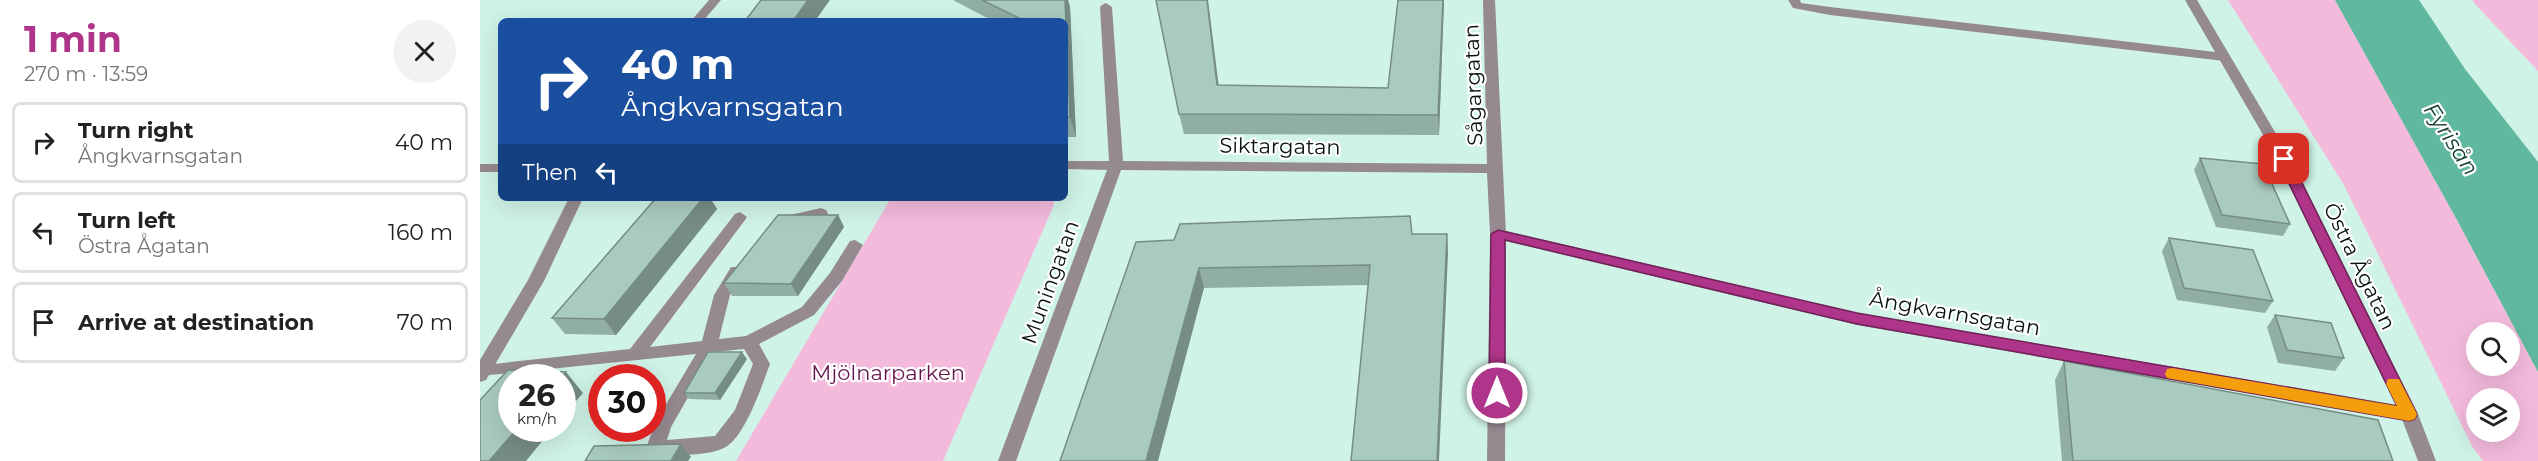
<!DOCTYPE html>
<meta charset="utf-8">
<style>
:root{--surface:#fff;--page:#f2f2f2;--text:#222;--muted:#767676;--line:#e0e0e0;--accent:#ae3589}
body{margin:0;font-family:Montserrat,sans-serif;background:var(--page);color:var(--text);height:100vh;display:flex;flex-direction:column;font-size:22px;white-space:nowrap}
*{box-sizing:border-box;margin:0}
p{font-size:20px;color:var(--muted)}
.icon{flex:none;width:33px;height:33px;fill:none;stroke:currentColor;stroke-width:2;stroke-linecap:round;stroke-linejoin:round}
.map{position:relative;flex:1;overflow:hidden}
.details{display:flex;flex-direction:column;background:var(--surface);width:480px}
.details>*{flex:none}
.hud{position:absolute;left:18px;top:18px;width:570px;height:183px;border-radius:9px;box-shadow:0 6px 24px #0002;background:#1a4fa0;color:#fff;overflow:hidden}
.buttons{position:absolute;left:1986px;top:322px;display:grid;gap:12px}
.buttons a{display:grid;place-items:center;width:54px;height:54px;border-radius:50%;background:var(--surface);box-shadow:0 6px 24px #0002;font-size:30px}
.speed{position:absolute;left:18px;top:364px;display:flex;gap:12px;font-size:30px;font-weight:700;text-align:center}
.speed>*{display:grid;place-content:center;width:78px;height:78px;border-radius:50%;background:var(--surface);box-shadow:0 6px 24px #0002;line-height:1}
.speed small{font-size:15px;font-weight:400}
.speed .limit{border:9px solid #d22;background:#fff;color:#111}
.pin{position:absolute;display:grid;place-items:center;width:51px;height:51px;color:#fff;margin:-26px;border-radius:12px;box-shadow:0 3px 9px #0006}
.me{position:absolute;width:66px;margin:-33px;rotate:0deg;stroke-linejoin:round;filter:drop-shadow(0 0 4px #0008)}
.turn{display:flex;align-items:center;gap:21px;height:126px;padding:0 24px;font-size:27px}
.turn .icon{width:78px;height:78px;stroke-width:2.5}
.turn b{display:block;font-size:42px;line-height:51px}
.then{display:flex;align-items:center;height:57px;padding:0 24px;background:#0003;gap:12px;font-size:22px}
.round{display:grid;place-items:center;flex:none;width:63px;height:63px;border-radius:32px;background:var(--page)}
.headline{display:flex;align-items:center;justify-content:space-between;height:102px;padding:0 24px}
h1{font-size:36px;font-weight:700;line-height:45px;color:var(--accent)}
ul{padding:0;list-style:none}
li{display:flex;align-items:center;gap:18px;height:81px;margin:0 12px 9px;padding:0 12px;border:3px solid var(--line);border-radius:9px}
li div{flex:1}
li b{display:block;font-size:22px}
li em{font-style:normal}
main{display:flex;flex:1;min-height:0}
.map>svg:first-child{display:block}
.green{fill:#f3badc;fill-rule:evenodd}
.water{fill:#60b99f}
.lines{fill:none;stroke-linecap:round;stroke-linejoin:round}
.service{fill:#968a91;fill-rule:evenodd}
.minor{fill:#968a91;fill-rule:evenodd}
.tertiary{fill:#968a91;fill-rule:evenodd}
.wall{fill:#91aea4}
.shaded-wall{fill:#768d86}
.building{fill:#a9cabf;stroke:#768d86;stroke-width:1.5}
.route{fill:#ae3589;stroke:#712259;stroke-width:1.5}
.slow{fill:#f59e0b}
.labels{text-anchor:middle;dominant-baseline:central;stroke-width:4.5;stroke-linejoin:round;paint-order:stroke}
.street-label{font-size:21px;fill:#06120e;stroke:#fff}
.park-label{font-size:21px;fill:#64174d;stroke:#fff}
.water-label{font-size:22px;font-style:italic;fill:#174035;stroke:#fff}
</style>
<main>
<section class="details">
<div class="headline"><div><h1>1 min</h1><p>270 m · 13:59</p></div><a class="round"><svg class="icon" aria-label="close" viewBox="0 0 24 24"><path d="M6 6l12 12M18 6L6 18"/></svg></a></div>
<ul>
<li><svg class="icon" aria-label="right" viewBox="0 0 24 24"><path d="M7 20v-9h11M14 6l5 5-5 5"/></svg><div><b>Turn right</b><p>Ångkvarnsgatan</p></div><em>40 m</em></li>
<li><svg class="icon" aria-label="left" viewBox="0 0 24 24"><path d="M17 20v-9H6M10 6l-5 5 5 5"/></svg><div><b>Turn left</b><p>Östra Ågatan</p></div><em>160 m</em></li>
<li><svg class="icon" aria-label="arrive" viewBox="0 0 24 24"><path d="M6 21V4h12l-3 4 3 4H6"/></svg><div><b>Arrive at destination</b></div><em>70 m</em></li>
</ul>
</section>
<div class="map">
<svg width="2058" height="461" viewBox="0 0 2058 461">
<rect width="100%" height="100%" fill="#d0f3e7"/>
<g class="green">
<path d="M1748 0H1855L1977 220 2058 372V461H2003L1992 446 1864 185ZM1996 333H2030V366H1996ZM1996 399H2030V432H1996Z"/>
<polygon points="1993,0 2058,0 2058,71 1994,3"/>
<polygon points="411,198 575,198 573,207 463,461 256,461"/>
</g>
<polygon class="water" points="1855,0 1939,0 1985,69 2058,162 2058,372 1977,220"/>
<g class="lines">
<g class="service">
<polygon points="341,208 346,210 348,213 346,216 315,223 308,218 310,215"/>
<path d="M260 212 267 217 265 220 170 347 222 341 234 295 251 267H263L265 271 250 295 239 339 266 336 322 307 350 273 370 241 375 240 383 245 362 281 334 315 279 344 290 364C282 385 265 438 244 448 225 457 196 454 175 455L169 453 166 448 176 421 216 354 0 376V366L4 365 150 349 255 214ZM264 349 273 364 255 410 235 436 187 440 191 427 234 352Z"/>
<polygon points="1018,229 1377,313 1929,407 1935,409 1938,414 1935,419 1929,421 1377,325 1013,238 1010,234 1013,230"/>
</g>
<g class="minor">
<polygon points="229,0 241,0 223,21 211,21"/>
<polygon points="1003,0 1015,0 1026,234 1025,461 1007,461 1010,234 1007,173 641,170 536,461 518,461 627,170 585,169 585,161 629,161 620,7 622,5 626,3 632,7 643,161 1007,164"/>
<polygon points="1308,0 1320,0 1321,3 1350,7 1744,53 1750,57 1744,61 1350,15 1313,8"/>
<rect x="0" y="164" width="21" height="8"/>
<polygon points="89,198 103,198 64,281 6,380 0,382 0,360 48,280"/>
</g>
<polygon class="tertiary" points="1705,0 1717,0 1811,159 1938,414 1956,461 1938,461 1920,414 1797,159"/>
</g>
<g class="wall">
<polygon points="473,0 588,0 590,7 596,137 585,137 585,21 513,21"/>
<polygon points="964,0 959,135 704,134 699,114 739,85 908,88"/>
<polygon points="1720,158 1810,224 1803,236 1736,227 1714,170"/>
<polygon points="176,198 230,198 237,209 136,335 85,334 72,318"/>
<polygon points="358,215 364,227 318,296 252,296 244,283"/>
<polygon points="932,234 967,234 968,254 888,285 724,288 656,242"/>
<polygon points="1689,238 1793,301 1785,313 1697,300 1682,251"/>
<polygon points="1795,315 1864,358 1855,371 1798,363 1787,327"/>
<polygon points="267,359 240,400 209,399 204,393"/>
<polygon points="1584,361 1913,461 1582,461 1575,380"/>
</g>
<g class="shaded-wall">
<polygon points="328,0 350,0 335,21 313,21"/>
<polygon points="585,0 588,0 590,7 596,137 590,117"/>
<polygon points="727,0 728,0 741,104 737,85"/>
<polygon points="963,0 964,0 959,135 958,115"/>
<polygon points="223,198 230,198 237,209 136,335 124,319"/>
<polygon points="358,215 364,227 318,296 311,284"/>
<polygon points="967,234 968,254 959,461 957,461"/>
<polygon points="719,268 724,288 678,461 666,461"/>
<polygon points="262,352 267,359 240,400 235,393"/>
<polygon points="86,372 103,393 82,417 82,378 81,378"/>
<polygon points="37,429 72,429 46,461 9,461"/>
<polygon points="201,444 211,457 208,461 191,461"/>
</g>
<g class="building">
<polygon points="281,0 328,0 313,21 265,21"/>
<polygon points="502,0 585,0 590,117 585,117 585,21 541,21 541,19"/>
<polygon points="676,0 727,0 737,85 908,88 918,0 963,0 958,115 699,114"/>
<polygon points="1720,158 1783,164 1810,224 1742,215"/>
<polygon points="176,198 223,198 124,319 72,318"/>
<polygon points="298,215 358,215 311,284 244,283"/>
<polygon points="930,216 932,234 967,234 957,461 871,461 890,265 719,268 666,461 580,461 656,242 694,240 700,224"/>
<polygon points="1689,238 1773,250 1793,301 1704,288"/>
<polygon points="1795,315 1851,323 1864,358 1807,350"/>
<polygon points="228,352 262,352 235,393 204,393"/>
<polygon points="1584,361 1898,420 1913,461 1593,461"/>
<polygon points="28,370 86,372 81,378 32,378 32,429 37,429 9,461 0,461 0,400"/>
<polygon points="201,444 191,461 105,461 114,446"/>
</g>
<polygon class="route" points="1804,155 1810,159 1937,414 1935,419 1929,421 1377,324 1025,240 1025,393 1023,397 1011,397 1009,393 1011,234 1018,230 1377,313 1917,406 1797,159"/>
<polygon class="slow" points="1692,368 1917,406 1906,384 1908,379 1919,379 1937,414 1935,419 1929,421 1692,379 1687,378 1685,374 1687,369"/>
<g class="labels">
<g class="street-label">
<text transform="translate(993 85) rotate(-92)">Sågargatan</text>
<text transform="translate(800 146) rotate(1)">Siktargatan</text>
<text transform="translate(1880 266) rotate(64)">Östra Ågatan</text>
<text transform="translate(570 282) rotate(-70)">Muningatan</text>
<text transform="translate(1475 313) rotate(10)">Ångkvarnsgatan</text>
</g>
<g class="park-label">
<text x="408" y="372">Mjölnarparken</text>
</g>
<g class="water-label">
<text transform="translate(1971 139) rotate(57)">Fyrisån</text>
</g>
</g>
</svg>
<div class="buttons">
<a><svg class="icon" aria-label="search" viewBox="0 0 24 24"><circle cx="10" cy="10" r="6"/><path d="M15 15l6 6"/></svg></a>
<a><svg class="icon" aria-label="layers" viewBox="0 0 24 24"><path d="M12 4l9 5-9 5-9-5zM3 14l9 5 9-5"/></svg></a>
</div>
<div class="speed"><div>26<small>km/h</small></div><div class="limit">30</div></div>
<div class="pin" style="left:1804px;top:159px;background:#d93025"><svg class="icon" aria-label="arrive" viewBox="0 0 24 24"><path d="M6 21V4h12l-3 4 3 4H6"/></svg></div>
<svg class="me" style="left:1017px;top:393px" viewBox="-20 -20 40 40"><circle r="17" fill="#ae3589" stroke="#fff" stroke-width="3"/><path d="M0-11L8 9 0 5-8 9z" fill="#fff"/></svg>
<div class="hud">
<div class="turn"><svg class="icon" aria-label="right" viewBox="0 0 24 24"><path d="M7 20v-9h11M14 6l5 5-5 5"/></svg><div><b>40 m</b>Ångkvarnsgatan</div></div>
<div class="then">Then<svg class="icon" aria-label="left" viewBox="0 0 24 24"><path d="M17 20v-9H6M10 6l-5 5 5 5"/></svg></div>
</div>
</div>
</main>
